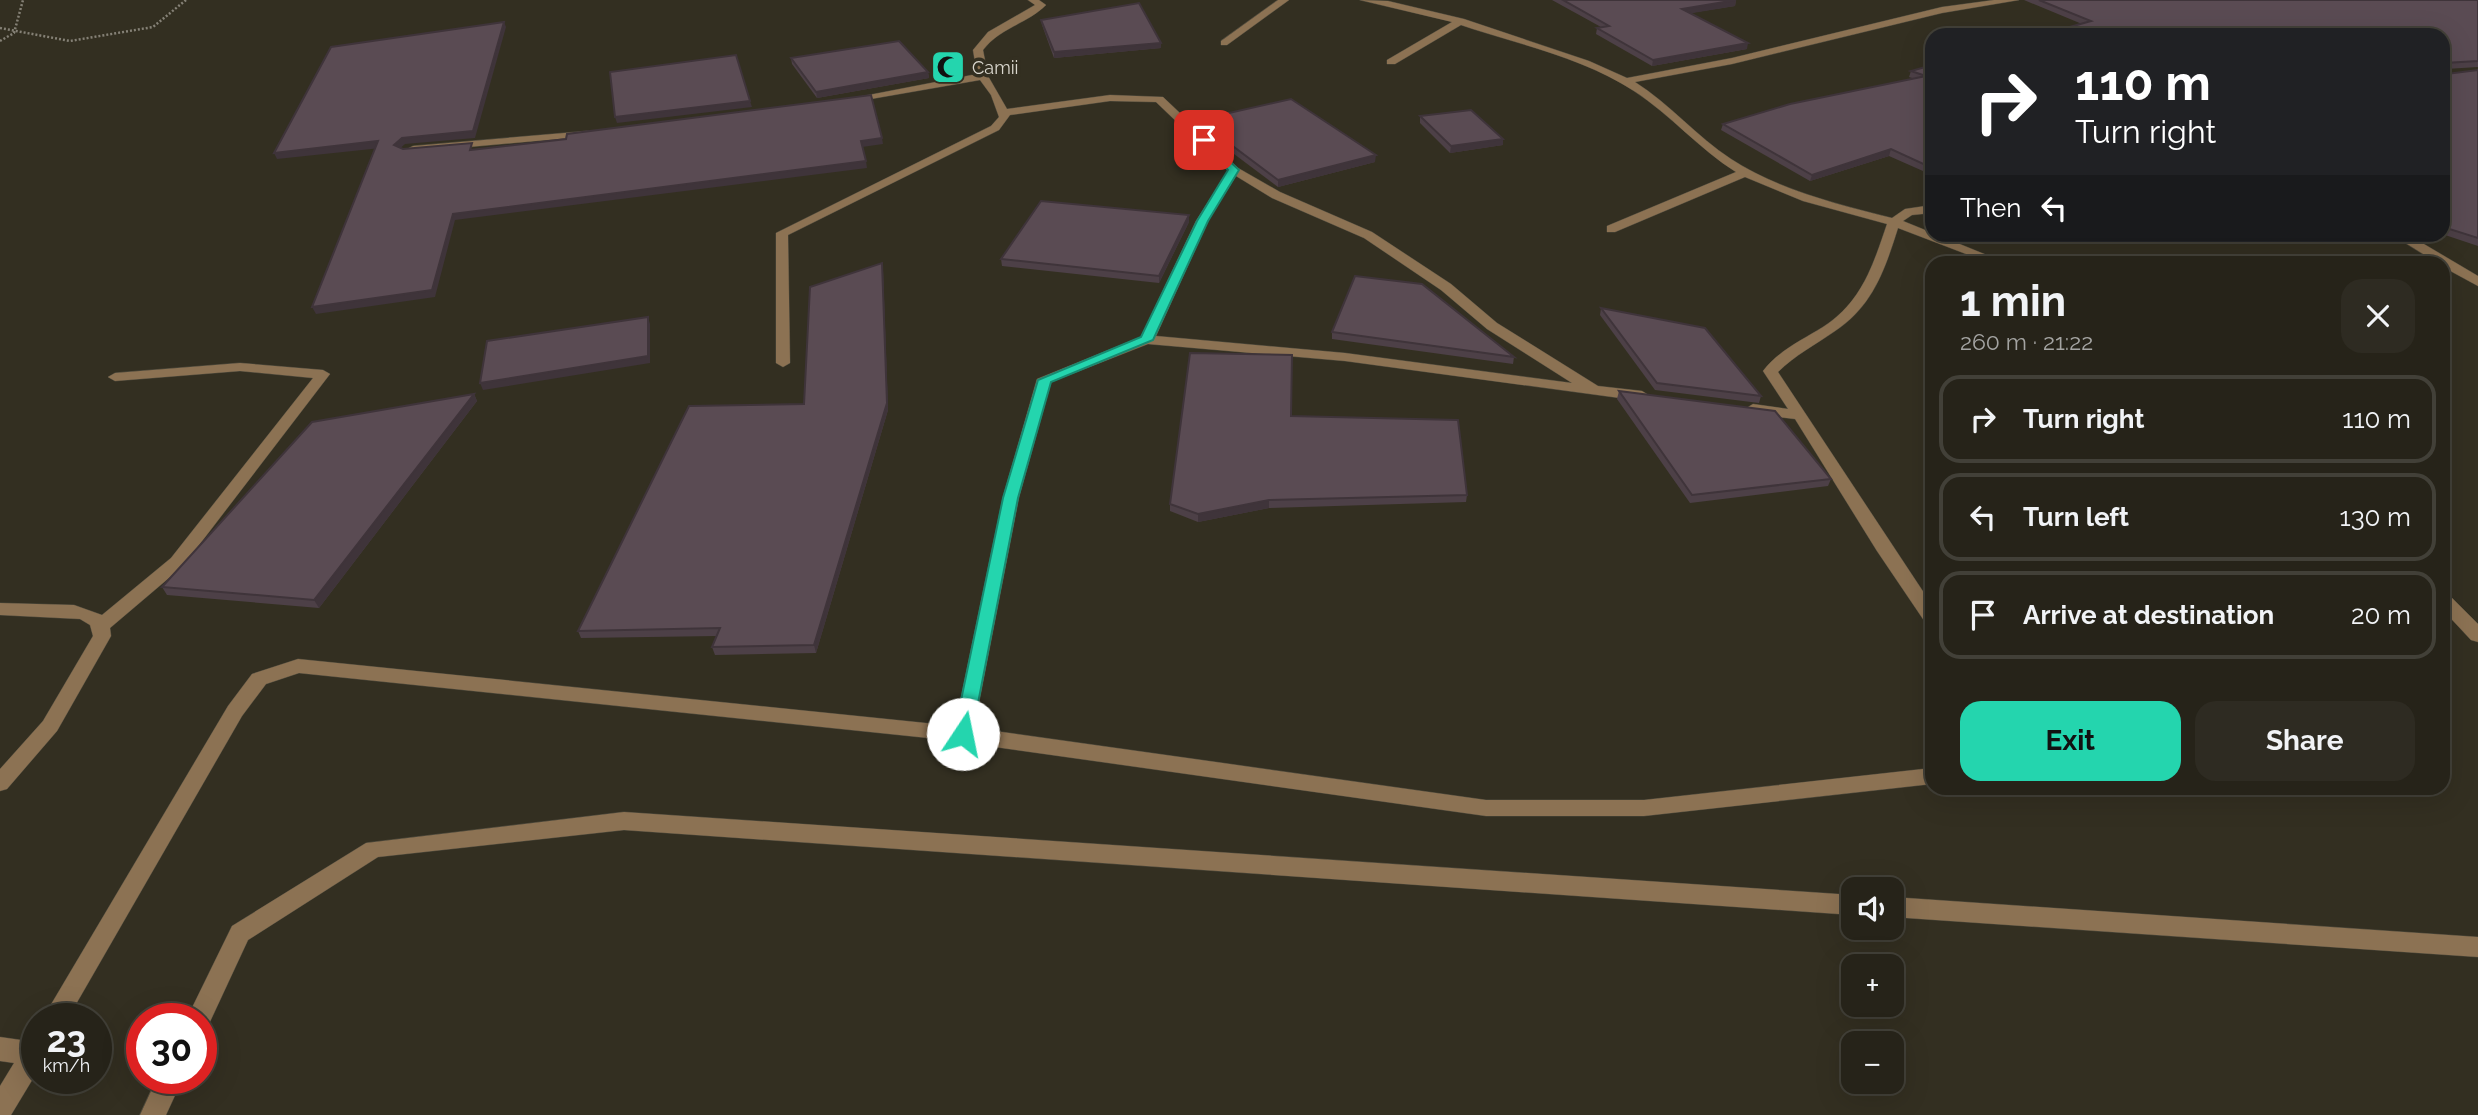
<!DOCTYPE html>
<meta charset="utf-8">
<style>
:root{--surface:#262319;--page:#2e2b22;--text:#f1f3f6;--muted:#a4a4a2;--line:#424038;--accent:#24d5ae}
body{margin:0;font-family:Raleway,sans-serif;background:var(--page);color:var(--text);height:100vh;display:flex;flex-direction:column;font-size:26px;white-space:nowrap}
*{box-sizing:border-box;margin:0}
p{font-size:23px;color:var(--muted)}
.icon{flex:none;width:38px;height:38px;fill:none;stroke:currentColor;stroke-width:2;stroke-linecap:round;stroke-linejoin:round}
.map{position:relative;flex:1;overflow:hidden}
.panel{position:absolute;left:1925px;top:256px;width:525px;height:539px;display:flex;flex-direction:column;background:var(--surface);border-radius:21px;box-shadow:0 7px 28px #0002,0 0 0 2px var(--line)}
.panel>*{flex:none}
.banner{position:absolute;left:1925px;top:28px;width:525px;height:214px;border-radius:21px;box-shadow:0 7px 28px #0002,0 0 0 2px var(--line);background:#202124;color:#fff;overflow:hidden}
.buttons{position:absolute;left:1841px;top:877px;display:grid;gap:14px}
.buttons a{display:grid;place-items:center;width:63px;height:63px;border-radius:14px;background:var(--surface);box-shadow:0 7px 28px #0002,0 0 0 2px var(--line);font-size:35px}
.speed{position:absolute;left:21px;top:1003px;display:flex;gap:14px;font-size:35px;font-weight:700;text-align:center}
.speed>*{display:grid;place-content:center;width:91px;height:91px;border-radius:50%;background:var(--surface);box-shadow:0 7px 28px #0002,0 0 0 2px var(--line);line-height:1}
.speed small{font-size:18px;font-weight:400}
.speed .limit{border:10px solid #d22;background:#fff;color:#111}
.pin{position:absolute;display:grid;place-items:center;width:60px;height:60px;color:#fff;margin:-30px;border-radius:14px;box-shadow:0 4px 10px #0006}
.me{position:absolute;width:77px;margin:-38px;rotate:11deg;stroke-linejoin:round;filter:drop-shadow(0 0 5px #0008)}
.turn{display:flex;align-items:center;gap:24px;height:147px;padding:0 35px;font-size:32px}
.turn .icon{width:91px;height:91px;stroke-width:2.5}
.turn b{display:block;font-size:49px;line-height:60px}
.then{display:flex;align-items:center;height:66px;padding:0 35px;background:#0003;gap:14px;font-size:26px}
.round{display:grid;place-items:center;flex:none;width:74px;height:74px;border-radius:21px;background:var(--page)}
.headline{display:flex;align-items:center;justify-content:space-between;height:119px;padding:0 35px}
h1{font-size:42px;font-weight:700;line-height:52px}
.primary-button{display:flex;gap:14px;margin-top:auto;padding:14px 35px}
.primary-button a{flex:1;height:80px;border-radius:21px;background:var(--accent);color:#111;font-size:28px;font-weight:700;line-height:80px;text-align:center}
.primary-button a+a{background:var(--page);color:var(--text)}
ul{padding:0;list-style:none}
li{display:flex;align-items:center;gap:21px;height:88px;margin:0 14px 10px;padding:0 21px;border:4px solid var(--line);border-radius:21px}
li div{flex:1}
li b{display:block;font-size:26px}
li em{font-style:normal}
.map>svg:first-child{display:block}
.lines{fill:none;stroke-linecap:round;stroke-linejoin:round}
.minor-casing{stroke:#4e4a3d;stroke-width:1}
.path{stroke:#858176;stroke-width:2.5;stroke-dasharray:2 2;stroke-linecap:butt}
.minor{fill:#8c7253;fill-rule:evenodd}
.wall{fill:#4d4047}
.shaded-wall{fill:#3f343a}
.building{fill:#5a4b53;stroke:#3f343a;stroke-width:2}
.route{fill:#24d5ae;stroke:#178a71;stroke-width:2}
.labels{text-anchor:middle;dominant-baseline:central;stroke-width:7;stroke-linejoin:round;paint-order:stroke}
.far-poi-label{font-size:18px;fill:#dad7ce;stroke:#332f21;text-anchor:start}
</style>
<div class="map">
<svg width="2478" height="1115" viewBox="0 0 2478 1115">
<rect width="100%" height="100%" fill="#332f21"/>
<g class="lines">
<g class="minor-casing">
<g id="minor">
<path d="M1028 0H1039L1046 5C1027 24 999 28 983 50L988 76 1007 109 1110 95 1163 97 1238 168 1280 192 1372 232 1451 284 1497 323 1598 386 1642 391 1650 396 1642 401 1345 361 1148 344 1051 382 1019 497 974 728 1486 800H1644L1932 768V784L1644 816H1486L938 739 299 673 266 684 242 716 68 1018H43L228 706 252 674 298 659 955 726 1003 497 1037 379 1141 337 1196 221 1228 171 1156 102 1110 101 1010 115 999 130 788 235 790 363 783 367 776 363V233L991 126 999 117 991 95 980 80 848 103 843 100 977 74 973 50 988 32 1035 5ZM1236 176 1272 198 1364 238 1441 290 1487 329 1572 383 1345 353 1156 336 1208 221Z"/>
<polygon points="1278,0 1289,0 1227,45 1221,45 1221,41"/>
<path d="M1360 0 1388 1 1464 19 1589 61 1627 78 1732 58 1942 7 1994 0H2019L1942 13 1732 64 1635 82C1670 104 1697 137 1731 159 1779 190 1837 204 1892 218L1905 209 1932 205V213L1912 215 1903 221 2004 262H1987L1898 228C1885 269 1873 306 1835 331 1815 345 1795 355 1778 372L1932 605V624L1925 622 1877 551 1795 419 1753 414 1745 409 1753 404 1788 409 1763 371C1778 351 1802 340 1823 327 1862 302 1873 265 1887 224L1803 201 1745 177 1615 232H1607V226L1736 172C1699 149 1671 115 1634 91 1587 60 1527 46 1473 29L1461 25 1395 64H1387V60L1452 22Z"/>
<polygon points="588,131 592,132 592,136 413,152 407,149 413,146"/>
<polygon points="2391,234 2407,234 2478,276 2478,286 2443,267 2443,262 2436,262"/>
<polygon points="240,363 323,370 330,374 183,566 110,628 111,636 57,731 7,789 0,791 0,769 43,721 93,636 90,625 80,619 0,615 0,603 74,605 102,615 171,558 313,378 240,371 115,381 108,377 115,373"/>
<polygon points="2443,593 2449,595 2478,624 2478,642 2471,640 2443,610"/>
<polygon points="624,812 1853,895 1853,915 624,830 378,857 248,940 208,1026 201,1028 201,1018 187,1018 232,926 366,843"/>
<polygon points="1892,897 2478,937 2478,957 1892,917"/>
<polygon points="0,1037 28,1041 37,1038 37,1072 11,1115 0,1115 0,1086 14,1063 0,1061"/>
<polygon points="157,1078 183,1078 166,1115 140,1115"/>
</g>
</g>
<g class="path">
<polyline points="0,28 70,41 153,27 186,0"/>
<polyline points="0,41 14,33 23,0"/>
</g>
<use href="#minor" class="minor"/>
</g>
<g class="wall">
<polygon points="1552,0 1736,0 1735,6 1690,13 1747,49 1652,66 1596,34 1597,28 1601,27"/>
<polygon points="2024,0 2478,0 2478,67 2446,69 2447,74 2478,70 2478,246 2442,234 2443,234 2443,35 2082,24"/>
<polygon points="1041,20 1161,43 1161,48 1054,58 1042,25"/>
<polygon points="791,58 928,72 929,78 817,98 792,64"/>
<polygon points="1932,65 1932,175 1889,156 1810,181 1721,130 1723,124 1915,79 1909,77 1911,71"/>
<polygon points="1420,116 1503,145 1450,153 1420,123"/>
<polygon points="1198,120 1375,162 1278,187 1198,127"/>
<polygon points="1189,222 1159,283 1002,266 1001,259"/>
<polygon points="882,263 883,270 888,410 816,653 715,655 712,647 717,636 581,638 578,631 804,404"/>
<polygon points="1601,308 1761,396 1759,403 1655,390 1600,315"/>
<polygon points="1332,332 1514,357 1513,364 1332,339"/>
<polygon points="1619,391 1831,479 1828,486 1690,503 1617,399"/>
<polygon points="474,394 477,401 319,608 167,595 162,587"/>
<polygon points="1291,416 1467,495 1466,502 1269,508 1198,522 1170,511 1170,504"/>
</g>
<g class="shaded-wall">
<polygon points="1736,0 1735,6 1681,15 1682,9"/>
<polygon points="504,22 506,27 475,138 405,144 397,151 394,145 402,138"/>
<polygon points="1161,43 1161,48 1054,58 1054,52"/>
<polygon points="1748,43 1747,49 1652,66 1653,60"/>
<polygon points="928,72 929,78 817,98 816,92"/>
<polygon points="750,101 752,107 617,123 615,117"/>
<polygon points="882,138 883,144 862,147 861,141"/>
<polygon points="1503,139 1503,145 1450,153 1451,146"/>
<polygon points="378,141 381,148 277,159 274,153"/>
<polygon points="1891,149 1889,156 1810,181 1812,175"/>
<polygon points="1376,155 1375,162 1278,187 1278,180"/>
<polygon points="866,161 867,168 455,220 435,297 316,314 312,307 453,214"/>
<polygon points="1189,215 1189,222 1159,283 1159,276"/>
<polygon points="882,263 883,270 888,410 816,653 814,645"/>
<polygon points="648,317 650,324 650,363 483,390 480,383"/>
<polygon points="474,394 477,401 319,608 314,600"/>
<polygon points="1269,500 1269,508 1198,522 1198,514"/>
</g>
<g class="building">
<polygon points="1563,0 1736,0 1682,9 1748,43 1653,60 1597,28 1609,26"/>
<polygon points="2039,0 2478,0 2478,61 2445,63 2447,74 2478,70 2478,238 2443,227 2443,35 2041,35 2091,21"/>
<polygon points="1139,3 1161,43 1054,52 1041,20"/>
<polygon points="504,22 473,131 402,138 394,145 403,149 472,143 470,150 566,139 567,134 871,95 882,138 861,141 866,161 453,214 432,290 312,307 378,141 274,153 331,47"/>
<polygon points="899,41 928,72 816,92 791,58"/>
<polygon points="736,55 750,101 615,117 610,72"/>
<polygon points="1932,65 1932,168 1891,149 1812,175 1723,124 1790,104 1926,76 1911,71"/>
<polygon points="1291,99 1376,155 1278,180 1198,120"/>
<polygon points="1471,110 1503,139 1451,146 1420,116"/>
<polygon points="1041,201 1189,215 1159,276 1001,259"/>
<polygon points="882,263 887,403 814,645 712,647 720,628 578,631 689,406 804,404 810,287"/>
<polygon points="1355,276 1422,284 1514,357 1332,332"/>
<polygon points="1601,308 1705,328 1761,396 1657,383"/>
<polygon points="648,317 648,356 480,383 487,341"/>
<polygon points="1190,353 1292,355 1291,416 1458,420 1467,495 1269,500 1198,514 1170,504"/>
<polygon points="1619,391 1775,411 1831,479 1692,495"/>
<polygon points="474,394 314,600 162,587 312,422"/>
</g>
<polygon class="route" points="1204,137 1239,170 1208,221 1153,340 1051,382 1018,498 972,734 970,739 957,739 954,734 1003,498 1038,380 1141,337 1197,221 1228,170 1200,142 1199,140"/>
<defs>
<g id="mosque-square" transform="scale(1.75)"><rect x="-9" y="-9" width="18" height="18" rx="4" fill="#24d5ae" stroke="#332f21"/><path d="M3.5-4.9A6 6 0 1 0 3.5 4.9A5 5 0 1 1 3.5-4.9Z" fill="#111"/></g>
</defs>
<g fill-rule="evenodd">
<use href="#mosque-square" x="948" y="67"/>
</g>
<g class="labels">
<g class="far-poi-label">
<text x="972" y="67">Camii</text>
</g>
</g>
</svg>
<div class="buttons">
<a><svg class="icon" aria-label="sound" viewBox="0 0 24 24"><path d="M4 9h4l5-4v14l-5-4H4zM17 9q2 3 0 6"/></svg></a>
<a>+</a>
<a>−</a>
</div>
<div class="speed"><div>23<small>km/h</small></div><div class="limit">30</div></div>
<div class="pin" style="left:1204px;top:140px;background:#d93025"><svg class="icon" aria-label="arrive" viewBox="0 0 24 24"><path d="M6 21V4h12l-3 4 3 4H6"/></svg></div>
<svg class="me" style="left:963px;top:734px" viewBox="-20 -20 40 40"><circle r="19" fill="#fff"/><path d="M0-13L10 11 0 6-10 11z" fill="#24d5ae"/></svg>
<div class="banner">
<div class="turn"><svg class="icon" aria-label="right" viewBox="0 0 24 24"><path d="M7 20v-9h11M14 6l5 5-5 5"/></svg><div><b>110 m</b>Turn right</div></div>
<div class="then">Then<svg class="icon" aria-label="left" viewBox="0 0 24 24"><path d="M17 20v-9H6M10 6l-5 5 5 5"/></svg></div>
</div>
<section class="panel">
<div class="headline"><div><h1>1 min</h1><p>260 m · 21:22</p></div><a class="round"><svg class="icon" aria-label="close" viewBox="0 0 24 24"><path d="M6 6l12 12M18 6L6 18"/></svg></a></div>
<ul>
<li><svg class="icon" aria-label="right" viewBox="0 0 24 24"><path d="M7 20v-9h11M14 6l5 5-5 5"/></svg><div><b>Turn right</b></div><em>110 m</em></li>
<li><svg class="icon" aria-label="left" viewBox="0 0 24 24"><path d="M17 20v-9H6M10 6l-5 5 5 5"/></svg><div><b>Turn left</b></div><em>130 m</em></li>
<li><svg class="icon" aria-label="arrive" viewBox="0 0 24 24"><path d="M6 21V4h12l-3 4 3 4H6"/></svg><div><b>Arrive at destination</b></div><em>20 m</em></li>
</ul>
<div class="primary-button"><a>Exit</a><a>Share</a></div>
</section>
</div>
